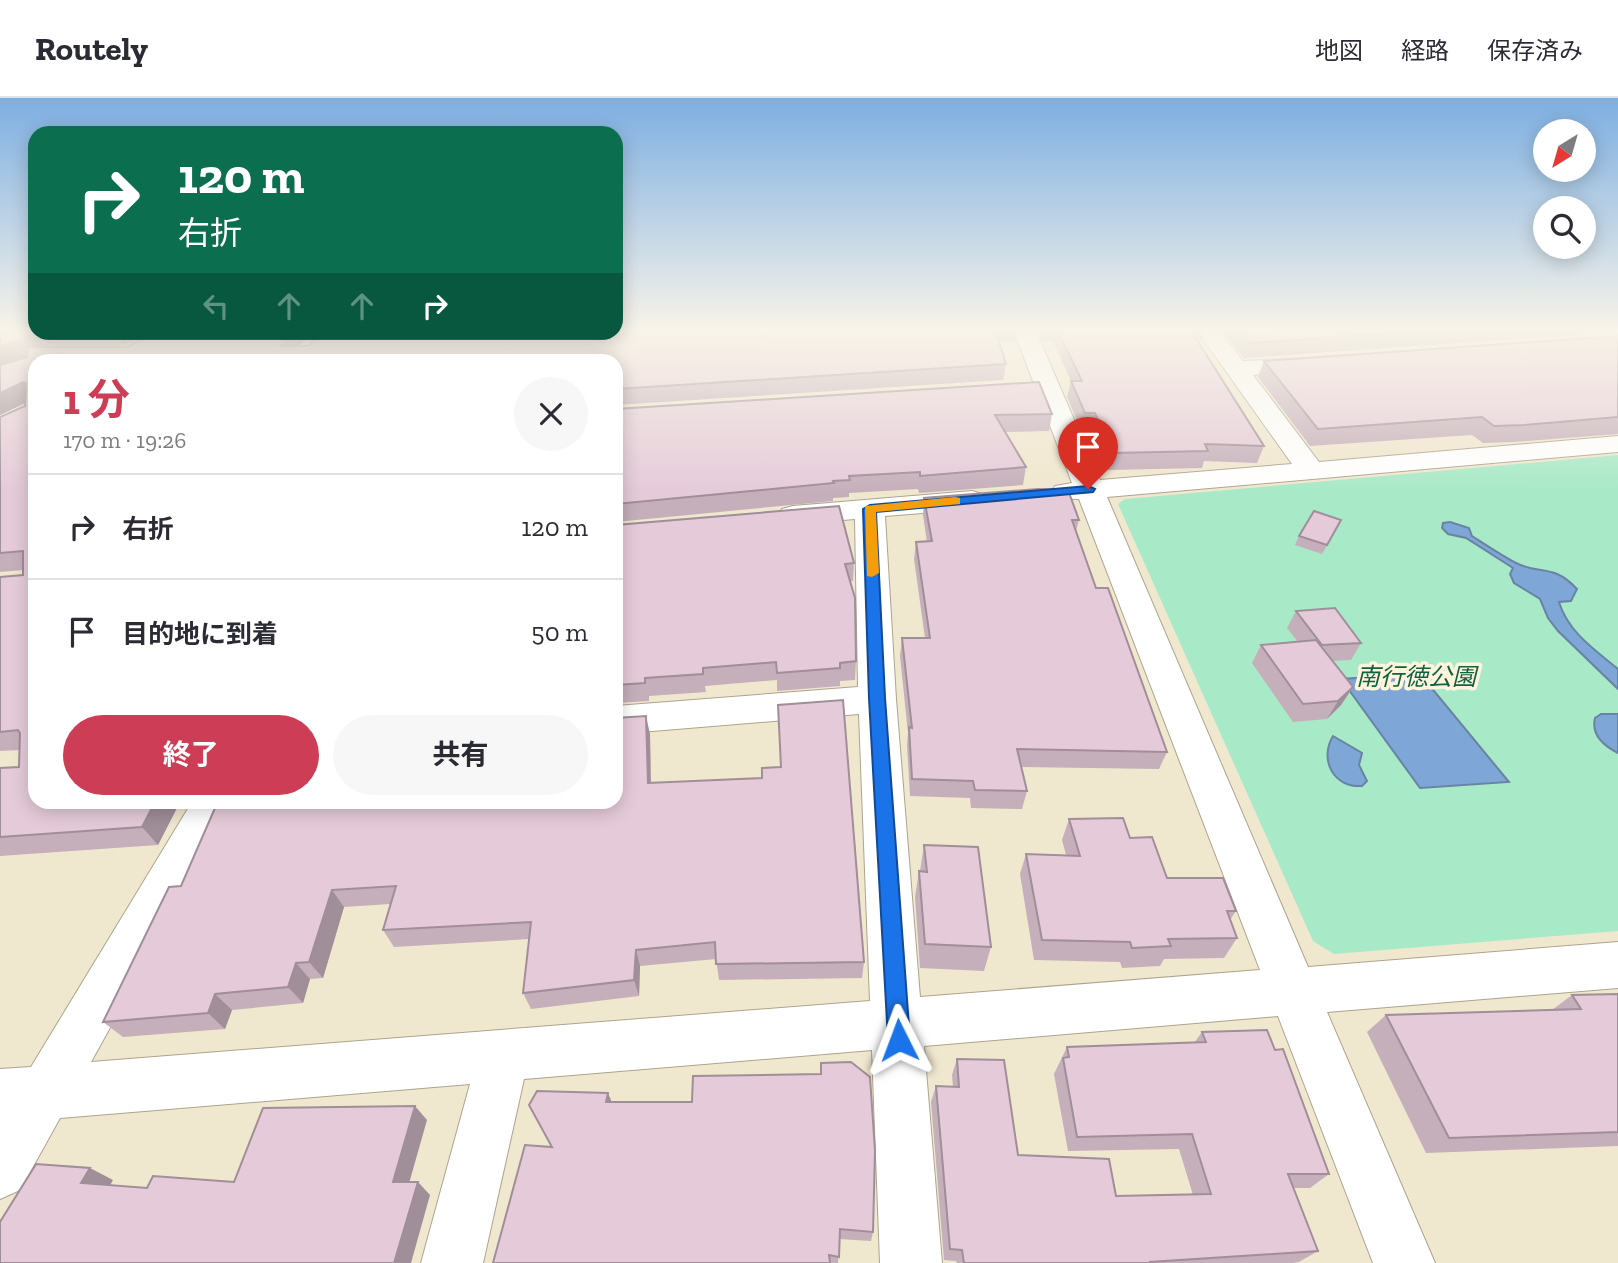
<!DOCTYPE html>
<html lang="ja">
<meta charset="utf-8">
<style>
:root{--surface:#fff;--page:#f7f7f7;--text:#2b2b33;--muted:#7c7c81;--line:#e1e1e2;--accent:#cd3d55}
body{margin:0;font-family:"Zilla Slab","Noto Sans JP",serif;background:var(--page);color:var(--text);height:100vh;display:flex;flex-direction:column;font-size:26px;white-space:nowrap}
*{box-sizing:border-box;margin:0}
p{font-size:23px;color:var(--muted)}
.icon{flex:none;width:38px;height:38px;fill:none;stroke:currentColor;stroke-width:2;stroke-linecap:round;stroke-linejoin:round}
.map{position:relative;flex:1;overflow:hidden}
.panel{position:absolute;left:28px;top:256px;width:595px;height:455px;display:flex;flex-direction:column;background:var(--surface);border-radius:21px;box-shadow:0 4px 18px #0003}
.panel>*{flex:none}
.guide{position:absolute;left:28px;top:28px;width:595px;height:214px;border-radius:21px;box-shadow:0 4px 18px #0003;background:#0b6e4f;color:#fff;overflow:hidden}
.needle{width:46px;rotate:217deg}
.controls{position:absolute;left:1533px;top:21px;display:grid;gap:14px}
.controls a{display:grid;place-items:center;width:63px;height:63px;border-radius:50%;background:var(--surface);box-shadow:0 4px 18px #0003;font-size:35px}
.pin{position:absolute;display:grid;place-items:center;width:60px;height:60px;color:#fff;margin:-72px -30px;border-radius:50% 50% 50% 0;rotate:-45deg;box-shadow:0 0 7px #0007}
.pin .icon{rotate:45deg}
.me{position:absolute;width:77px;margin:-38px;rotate:357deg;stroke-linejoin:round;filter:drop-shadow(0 0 5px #0008)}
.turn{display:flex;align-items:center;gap:24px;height:147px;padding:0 35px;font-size:32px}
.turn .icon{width:91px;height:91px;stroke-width:2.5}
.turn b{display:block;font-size:49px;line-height:60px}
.lanes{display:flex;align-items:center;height:66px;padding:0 35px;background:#0003;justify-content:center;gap:35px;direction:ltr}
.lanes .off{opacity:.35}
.round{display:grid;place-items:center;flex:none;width:74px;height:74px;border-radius:37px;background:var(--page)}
.headline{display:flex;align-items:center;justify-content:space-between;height:119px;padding:0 35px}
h1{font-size:42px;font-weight:700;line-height:52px;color:var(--accent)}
.cta{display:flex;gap:14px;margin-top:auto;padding:14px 35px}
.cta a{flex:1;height:80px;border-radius:42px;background:var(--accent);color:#fff;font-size:28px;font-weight:700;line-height:80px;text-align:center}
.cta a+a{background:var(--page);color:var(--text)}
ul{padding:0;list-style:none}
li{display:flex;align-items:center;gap:21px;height:105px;padding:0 35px;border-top:2px solid var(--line)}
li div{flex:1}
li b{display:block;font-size:26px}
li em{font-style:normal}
header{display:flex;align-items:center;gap:42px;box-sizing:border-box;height:98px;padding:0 35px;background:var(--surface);border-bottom:2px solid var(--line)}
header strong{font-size:33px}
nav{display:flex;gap:38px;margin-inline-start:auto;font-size:24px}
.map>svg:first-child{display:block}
.green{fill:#a8e9c8}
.water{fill:#7ea6d6;stroke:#6984a2;stroke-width:2}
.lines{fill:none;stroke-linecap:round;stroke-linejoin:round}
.minor-casing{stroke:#aca48d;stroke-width:2}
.minor{fill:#fff;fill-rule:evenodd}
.wall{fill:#c5afbb}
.shaded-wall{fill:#a08e98}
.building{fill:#e5cbd9;stroke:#a08e98;stroke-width:2}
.route{fill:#1a73e8;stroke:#114b97;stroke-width:2}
.slow{fill:#f59e0b}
.labels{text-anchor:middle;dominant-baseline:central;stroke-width:7;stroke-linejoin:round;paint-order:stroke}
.park-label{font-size:24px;font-style:italic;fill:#106142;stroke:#fef4dc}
</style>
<header>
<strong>Routely</strong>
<nav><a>地図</a><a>経路</a><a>保存済み</a></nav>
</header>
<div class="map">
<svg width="1618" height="1165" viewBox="0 0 1618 1165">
<rect width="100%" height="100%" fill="#f0e7cf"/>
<polygon class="green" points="1618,357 1618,833 1334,856 1313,843 1118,406 1125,401"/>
<g class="water">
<path d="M1450 424 1469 430 1472 438C1486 447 1501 457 1516 465 1539 477 1553 465 1577 491L1571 503 1559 504C1568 534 1595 552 1618 571V591L1558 533 1548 520 1540 501 1514 485 1510 476 1513 470 1466 440 1448 436 1442 430 1443 425Z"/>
<polygon points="1420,576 1509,684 1420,690 1341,581"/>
<path d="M1601 616H1618V655C1604 648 1591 637 1595 620Z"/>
<path d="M1333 638 1362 655 1359 667 1367 683 1362 688C1333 690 1319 661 1333 638Z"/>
</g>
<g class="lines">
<g class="minor-casing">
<g id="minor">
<polygon points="1013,231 1035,231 1100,382 1292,366 1196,231 1218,231 1243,263 1320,260 1324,265 1320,270 1253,277 1319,364 1618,338 1618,354 1107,399 1308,869 1618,844 1618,890 1327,914 1435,1165 1373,1165 1278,918 924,948 942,1165 880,1165 872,952 524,981 483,1165 421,1165 470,986 60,1020 20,1092 0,1101 0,971 31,969 192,704 235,704 91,964 870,903 859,616 616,636 616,608 858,589 855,421 793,426 782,423 778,417 782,411 793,408 972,393 982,396 987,402 982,408 972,411 885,418 896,601 920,899 1260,872 1079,401 1055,400 1051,394 1055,388 1072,385"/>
<polygon points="35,256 46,262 35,262 35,270 0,272 0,258"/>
</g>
</g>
<use href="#minor" class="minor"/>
</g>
<g class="wall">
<polygon points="0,231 35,234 148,234 124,247 101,249 128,249 310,234 300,248 309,248 320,234 486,234 483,237 616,231 1017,231 1015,243 999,243 1006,266 1003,282 616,307 616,262 35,262 180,704 158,747 0,758 0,670 19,669 20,652 0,653 0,479 23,477 23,472 0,474 0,319 25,308 25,305 0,317 0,267 27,258 0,266"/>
<polygon points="1036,231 1206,231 1202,244 1193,235 1264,348 1257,365 1204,363 1202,370 1108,372 1091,332 1081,332 1067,299 1071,283 1053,243 1043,243"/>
<polygon points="1221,231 1605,231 1602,235 1244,260"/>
<polygon points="1618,238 1618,336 1513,344 1483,345 1472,337 1310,348 1258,279 1264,263"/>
<polygon points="616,311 1052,316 1049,333 1005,334 1026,369 1023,387 919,395 918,391 849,395 849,399 833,400 833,403 616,424"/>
<polygon points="924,400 1079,422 1076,433 1096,490 1167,654 1159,671 1021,669 1027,693 1022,711 971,710 970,700 910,698 907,647 908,635 900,558 902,540 925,540 914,461 916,444 927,444 923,417"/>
<polygon points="1341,422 1322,456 1295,447 1299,438"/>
<polygon points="616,427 854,465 853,483 850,483 856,563 855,582 840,583 840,588 777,593 777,582 705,588 706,594 649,598 649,603 616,605"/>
<polygon points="1296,513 1361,545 1351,562 1332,563 1353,589 1341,607 1327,621 1293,624 1252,565 1261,547 1298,544 1287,530"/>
<polygon points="650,636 651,685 864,864 862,880 719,882 716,861 640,868 639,898 531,911 523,895 529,841 394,849 383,832 390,806 344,809 323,880 310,881 303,905 232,912 225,931 123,939 103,924 181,788 236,708"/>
<polygon points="1069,721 1130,740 1167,780 1236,813 1230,822 1237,840 1224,860 1164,861 1160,868 1122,870 1120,864 1034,862 1020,776 1026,756 1066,757 1062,742"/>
<polygon points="924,747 991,849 984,873 920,870 915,799 919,773 920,773"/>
<polygon points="1618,896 1618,1048 1426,1055 1367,934 1386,917 1552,912 1572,897"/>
<polygon points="1202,934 1275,952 1329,1076 1310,1090 1294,1090 1318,1153 1299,1164 1292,1165 957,1165 956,1163 944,1162 931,1004 936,988 953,989 952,977 957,961 1018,1057 1116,1098 1193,1097 1179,1051 1068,1053 1054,976 1067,949 1194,945"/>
<polygon points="821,965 873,1134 871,1143 839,1141 838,1165 493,1165 552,1049 612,1004 692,1004 820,976"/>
</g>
<g class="shaded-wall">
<polygon points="117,234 148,234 124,247"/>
<polygon points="292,234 310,234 289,262 281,248"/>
<polygon points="38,237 47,252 0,266 0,248"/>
<polygon points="23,284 34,301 0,317 0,295"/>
<polygon points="1353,589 1341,607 1327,621 1338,603"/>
<polygon points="646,618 650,636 651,703 648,685"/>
<polygon points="155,704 180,704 158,747 142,729"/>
<polygon points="332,792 344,809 323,880 309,864"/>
<polygon points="636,852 640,868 639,898 634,882"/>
<polygon points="296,865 310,881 303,905 288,889"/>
<polygon points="215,896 232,912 225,931 208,915"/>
<polygon points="608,995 613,1007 606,1004"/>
<polygon points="415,1008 427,1022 406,1096 393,1084"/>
<polygon points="90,1070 113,1082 105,1097 81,1085"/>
<polygon points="418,1084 430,1097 411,1165 394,1165"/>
</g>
<g class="building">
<polygon points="0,231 35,231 35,234 77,234 38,237 0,248"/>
<polygon points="616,231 995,231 1006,266 616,291 616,262 35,262 35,704 155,704 142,729 0,739 0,670 19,669 20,635 18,632 0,634 0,479 23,477 23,453 0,455 0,319 25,308 26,285 23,284 0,295 0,267 27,259 28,249 128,249 152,234 292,234 281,248 309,248 320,234 479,234 483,237 532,234 616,234"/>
<polygon points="1057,231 1190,231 1264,348 1205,346 1208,353 1112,355 1095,315 1085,315 1071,283 1082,283"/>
<polygon points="1238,231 1458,231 1250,245"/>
<polygon points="1618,238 1618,319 1524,327 1494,328 1482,319 1318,331 1264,263"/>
<polygon points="1039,284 1052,316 995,317 1026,369 920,378 920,374 849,378 850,382 833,383 834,385 616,406 616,311"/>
<polygon points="1038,391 1068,392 1079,422 1072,422 1096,490 1108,490 1167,654 1017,651 1027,693 975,692 973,683 912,681 909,629 912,630 902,540 930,540 916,444 932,443 924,400"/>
<polygon points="839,408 854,465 845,466 855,500 856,563 840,565 840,570 777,575 776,564 703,570 703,576 645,580 645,585 616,587 616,427"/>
<polygon points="1314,413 1341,422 1327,447 1299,438"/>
<polygon points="1335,510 1361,545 1322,547 1296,513"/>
<polygon points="1316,542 1353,589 1338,603 1303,606 1261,547"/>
<polygon points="843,602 864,864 716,866 715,844 636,852 634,882 523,895 531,824 383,832 396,788 332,792 309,864 296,865 288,889 215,896 208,915 103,924 169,789 181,788 215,710 236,708 238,704 616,704 616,620 646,618 648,685 762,680 762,670 781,669 778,607"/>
<polygon points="1123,720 1130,740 1152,739 1167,780 1223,780 1236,813 1227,813 1237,840 1168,841 1171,848 1132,850 1130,844 1042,842 1026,756 1080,758 1069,721"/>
<polygon points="924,747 978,749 991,849 925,846 919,773 927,774"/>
<polygon points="1618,896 1618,1034 1449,1040 1386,917 1581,911 1572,897"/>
<polygon points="1267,932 1275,952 1283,951 1329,1076 1288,1076 1318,1153 1150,1164 1150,1165 964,1165 962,1152 950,1151 936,988 959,989 957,961 1004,962 1018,1057 1109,1061 1116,1098 1211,1096 1192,1036 1077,1039 1063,960 1069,959 1067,949 1206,944 1202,934"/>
<polygon points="851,964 870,979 875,1053 873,1134 840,1131 839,1159 829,1157 830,1165 493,1165 525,1047 552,1049 529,1007 537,993 608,995 606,1004 692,1004 693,978 821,976 821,965"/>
<polygon points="415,1008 393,1084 418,1084 394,1165 0,1165 0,1124 36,1066 90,1070 81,1085 147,1090 153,1078 234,1084 263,1010"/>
</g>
<linearGradient id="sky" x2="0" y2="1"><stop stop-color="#7daee1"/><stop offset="0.59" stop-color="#f8f4e9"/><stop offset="1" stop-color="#f8f4e9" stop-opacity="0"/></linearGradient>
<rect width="1618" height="394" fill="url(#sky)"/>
<polygon class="route" points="1088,388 1095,391 1093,394 876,414 885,600 910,942 907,950 899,953 891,950 888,942 869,600 863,411 870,407"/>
<polygon class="slow" points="955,399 960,400 960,406 876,414 879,475 872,479 867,478 865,408"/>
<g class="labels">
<g class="park-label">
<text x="1416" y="578">南行徳公園</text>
</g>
</g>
</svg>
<div class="controls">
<a><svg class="needle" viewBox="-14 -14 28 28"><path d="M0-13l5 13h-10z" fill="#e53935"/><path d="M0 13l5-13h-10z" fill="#7c7c81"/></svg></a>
<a><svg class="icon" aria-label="search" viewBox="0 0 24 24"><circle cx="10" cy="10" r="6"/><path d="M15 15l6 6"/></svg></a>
</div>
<div class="pin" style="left:1088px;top:391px;background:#d93025"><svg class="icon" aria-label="arrive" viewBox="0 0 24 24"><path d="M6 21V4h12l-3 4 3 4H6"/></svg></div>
<svg class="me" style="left:899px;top:942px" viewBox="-20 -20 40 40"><path d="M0-17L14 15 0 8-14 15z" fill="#1a73e8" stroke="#fff" stroke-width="4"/></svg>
<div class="guide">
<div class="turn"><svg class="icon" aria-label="right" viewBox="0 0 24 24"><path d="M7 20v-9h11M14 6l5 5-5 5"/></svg><div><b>120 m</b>右折</div></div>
<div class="lanes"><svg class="icon off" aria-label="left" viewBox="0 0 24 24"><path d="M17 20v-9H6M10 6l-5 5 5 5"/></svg><svg class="icon off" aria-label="ahead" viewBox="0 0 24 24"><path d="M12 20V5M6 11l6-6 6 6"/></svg><svg class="icon off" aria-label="ahead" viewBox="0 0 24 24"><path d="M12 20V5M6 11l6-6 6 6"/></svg><svg class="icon" aria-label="right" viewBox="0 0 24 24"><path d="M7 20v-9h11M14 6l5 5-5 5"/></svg></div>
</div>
<section class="panel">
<div class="headline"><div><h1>1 分</h1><p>170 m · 19:26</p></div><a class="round"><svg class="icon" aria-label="close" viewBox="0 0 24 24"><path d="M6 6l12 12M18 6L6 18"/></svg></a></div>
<ul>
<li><svg class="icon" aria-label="right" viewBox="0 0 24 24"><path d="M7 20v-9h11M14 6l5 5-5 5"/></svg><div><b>右折</b></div><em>120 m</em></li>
<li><svg class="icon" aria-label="arrive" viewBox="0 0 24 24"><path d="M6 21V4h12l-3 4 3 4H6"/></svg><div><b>目的地に到着</b></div><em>50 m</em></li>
</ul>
<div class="cta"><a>終了</a><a>共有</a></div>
</section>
</div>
